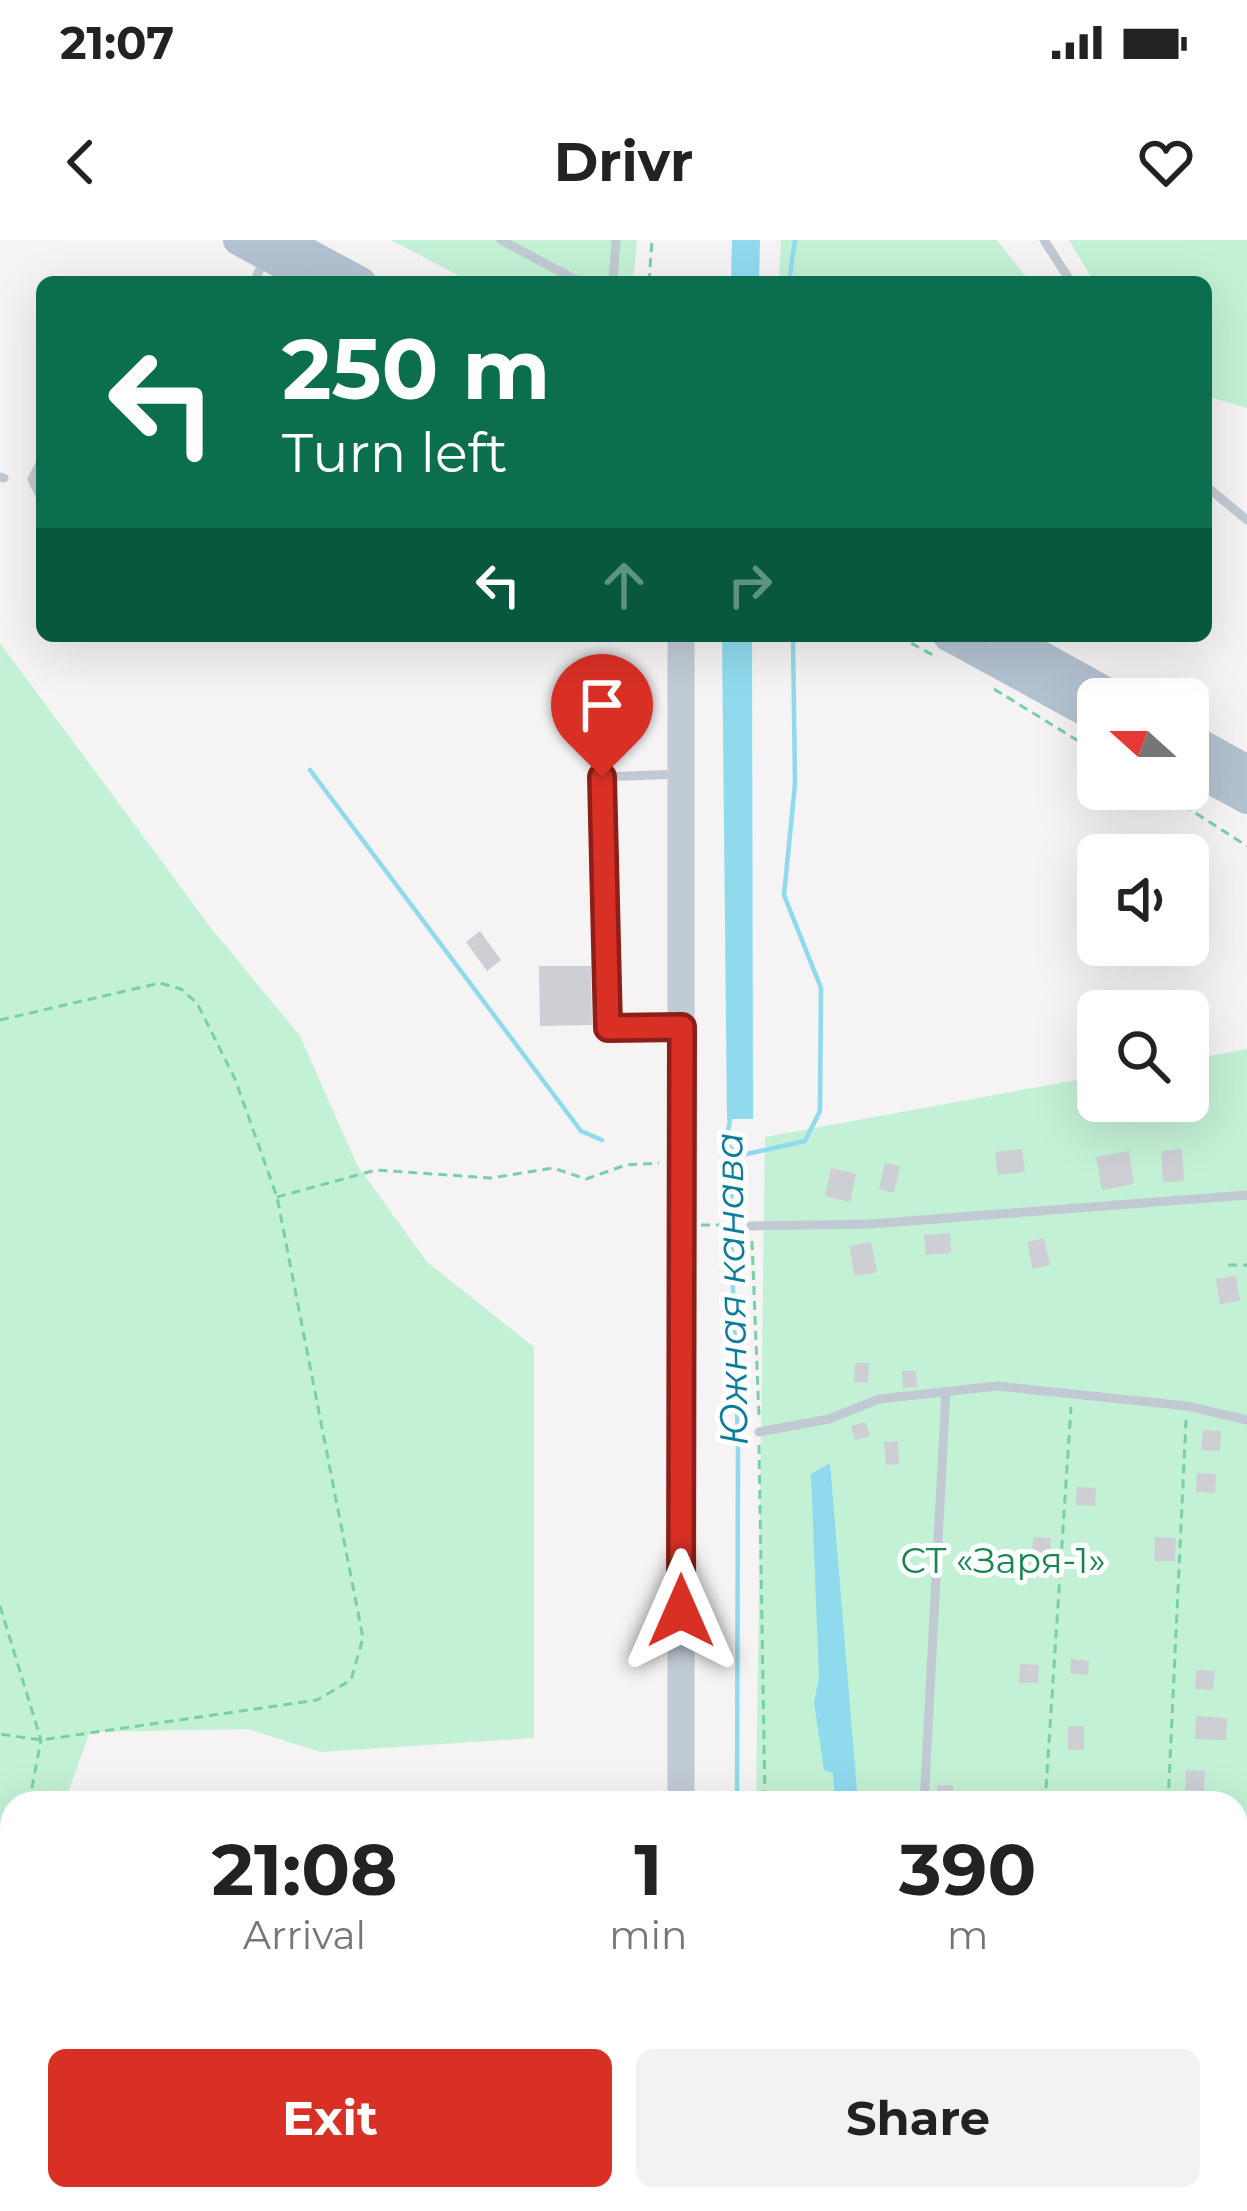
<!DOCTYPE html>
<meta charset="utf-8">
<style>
:root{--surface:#fff;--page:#f2f2f2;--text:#222;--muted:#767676;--accent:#d93025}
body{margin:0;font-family:Montserrat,sans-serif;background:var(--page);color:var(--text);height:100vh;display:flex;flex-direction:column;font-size:45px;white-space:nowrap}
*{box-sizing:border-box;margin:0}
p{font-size:39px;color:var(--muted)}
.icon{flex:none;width:66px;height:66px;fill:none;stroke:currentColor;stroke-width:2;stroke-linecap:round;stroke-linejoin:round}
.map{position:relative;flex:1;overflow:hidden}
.sheet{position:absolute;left:0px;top:1551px;width:1248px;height:420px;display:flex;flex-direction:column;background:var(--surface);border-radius:36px 36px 0 0;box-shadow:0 12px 48px #0002}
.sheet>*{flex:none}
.top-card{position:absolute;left:36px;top:36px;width:1176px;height:366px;border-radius:18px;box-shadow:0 12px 48px #0002;background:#0b6e4f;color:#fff;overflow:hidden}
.needle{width:78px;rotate:291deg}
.controls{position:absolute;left:1077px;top:438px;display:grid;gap:24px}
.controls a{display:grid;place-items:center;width:132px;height:132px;border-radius:18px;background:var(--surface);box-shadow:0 12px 48px #0002;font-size:60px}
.pin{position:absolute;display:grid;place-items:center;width:102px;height:102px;color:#fff;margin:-123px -51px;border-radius:50% 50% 50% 0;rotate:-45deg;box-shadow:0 0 12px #0007}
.pin .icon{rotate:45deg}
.me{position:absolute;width:132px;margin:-66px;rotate:0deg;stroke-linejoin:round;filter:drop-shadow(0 0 9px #0008)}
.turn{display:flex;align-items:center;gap:42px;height:252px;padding:0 48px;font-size:54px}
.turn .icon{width:156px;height:156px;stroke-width:2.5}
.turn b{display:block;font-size:84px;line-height:102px}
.lanes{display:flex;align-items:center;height:114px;padding:0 48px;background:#0003;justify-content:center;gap:60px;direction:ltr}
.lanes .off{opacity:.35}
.eta{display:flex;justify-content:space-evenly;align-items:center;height:204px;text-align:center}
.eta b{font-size:72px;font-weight:700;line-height:84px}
.primary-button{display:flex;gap:24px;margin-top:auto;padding:24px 48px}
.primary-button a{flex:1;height:138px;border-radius:18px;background:var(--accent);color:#fff;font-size:48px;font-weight:700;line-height:138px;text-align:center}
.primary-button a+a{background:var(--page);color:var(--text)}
.status{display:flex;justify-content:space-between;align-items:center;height:84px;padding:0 60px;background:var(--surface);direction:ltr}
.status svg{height:33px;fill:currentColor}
header{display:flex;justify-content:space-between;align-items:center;height:156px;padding:0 48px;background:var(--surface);font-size:54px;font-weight:700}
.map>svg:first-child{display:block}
.green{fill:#c3f1d5}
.water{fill:#90daee}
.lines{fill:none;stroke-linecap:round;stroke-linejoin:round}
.stream{stroke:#90daee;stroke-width:4.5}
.building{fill:#cdcfd5}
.path{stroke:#7ad0a6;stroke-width:3;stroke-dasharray:9 6;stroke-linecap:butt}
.lane{stroke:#c1cad2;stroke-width:9}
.secondary{stroke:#c1cbd6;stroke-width:27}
.primary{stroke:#b3c2d1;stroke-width:30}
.route-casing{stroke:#8d1f18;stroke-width:30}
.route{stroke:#d93025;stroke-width:21}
.labels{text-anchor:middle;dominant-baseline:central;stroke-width:10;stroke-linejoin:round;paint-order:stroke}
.park-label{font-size:36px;fill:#17864f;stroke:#fff}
.water-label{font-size:39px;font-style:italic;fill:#0c7c9b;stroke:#fff}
</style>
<div class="status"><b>21:07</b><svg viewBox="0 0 49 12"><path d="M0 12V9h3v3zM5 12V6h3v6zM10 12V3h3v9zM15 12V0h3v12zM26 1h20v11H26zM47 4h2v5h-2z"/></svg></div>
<header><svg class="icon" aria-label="back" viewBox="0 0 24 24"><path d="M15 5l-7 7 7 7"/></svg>Drivr<svg class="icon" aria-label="heart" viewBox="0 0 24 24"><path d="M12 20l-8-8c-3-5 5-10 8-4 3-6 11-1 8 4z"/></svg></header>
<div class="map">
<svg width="1247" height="1971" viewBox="0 0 1247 1971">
<rect width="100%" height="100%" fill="#f5f3f3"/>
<g class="green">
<polygon points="391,0 637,0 633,42 471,42"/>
<polygon points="781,0 997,0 1030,42 779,42"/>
<polygon points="1069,0 1247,0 1247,168 1206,156 1206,42 1094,42"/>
<polygon points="0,403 211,688 300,796 357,925 427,1022 534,1107 534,1498 321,1512 248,1489 90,1492 64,1563 12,1563 12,1959 465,1959 460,1971 0,1971"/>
<polygon points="1247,809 1247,1971 751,1971 751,1959 1236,1959 1236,1563 756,1563 765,897 1098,836 1098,861 1188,861 1188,820"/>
</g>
<g class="water">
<polygon points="732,0 760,0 759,42 731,42"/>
<polygon points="722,396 752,396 753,879 727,879"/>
<polygon points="830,1223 858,1563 835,1563 833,1533 824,1530 814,1463 819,1437 811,1234"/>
</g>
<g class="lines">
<g class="stream">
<polyline points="789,42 795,0"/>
<polyline points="310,530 581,891 602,900"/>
<polyline points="731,874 726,903 738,916 730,963 738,1199 737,1563"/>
<polyline points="738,916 805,901 820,871 821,748 784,655 795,544 793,396"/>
<polyline points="739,1959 739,1971"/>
<polyline points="874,1971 874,1959"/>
</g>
</g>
<g class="building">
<polygon points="480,691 501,720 487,731 466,702"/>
<polygon points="539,726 591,726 592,785 540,786"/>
<polygon points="1022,909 1025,932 998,935 995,912"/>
<polygon points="1182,909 1184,941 1163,942 1161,911"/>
<polygon points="1129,911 1134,944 1102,950 1096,917"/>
<polygon points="885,923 900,926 894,953 879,949"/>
<polygon points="831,928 856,934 850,962 825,956"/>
<polygon points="950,993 951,1013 926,1015 924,995"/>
<polygon points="1044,998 1050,1025 1033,1029 1027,1002"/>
<polygon points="871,1002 877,1032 855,1036 849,1006"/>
<polygon points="1236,1036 1240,1061 1220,1064 1216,1039"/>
<polygon points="855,1123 869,1123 868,1143 854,1142"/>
<polygon points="902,1131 916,1131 917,1147 903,1148"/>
<polygon points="865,1182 870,1196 855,1200 851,1186"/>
<polygon points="1203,1190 1221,1191 1220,1211 1201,1210"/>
<polygon points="898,1201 899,1224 886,1225 884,1202"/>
<polygon points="1197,1233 1216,1234 1215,1253 1196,1252"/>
<polygon points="1077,1247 1096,1248 1095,1266 1076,1265"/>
<polygon points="1033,1297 1051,1298 1050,1322 1032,1321"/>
<polygon points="1155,1297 1176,1298 1175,1321 1154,1321"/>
<polygon points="972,1318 988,1319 987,1335 971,1335"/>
<polygon points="1071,1419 1089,1421 1088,1435 1070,1433"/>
<polygon points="1020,1424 1039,1425 1038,1443 1019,1443"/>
<polygon points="1196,1430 1215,1431 1213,1450 1195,1449"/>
<polygon points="1196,1476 1227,1478 1226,1500 1195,1499"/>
<rect x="1068" y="1486" width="16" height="24"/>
<polygon points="1186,1530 1205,1531 1204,1551 1185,1550"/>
<polygon points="937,1545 953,1545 954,1563 938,1563"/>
</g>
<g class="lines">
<g class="path">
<polyline points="649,42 652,0"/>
<polyline points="898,396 933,415"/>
<polyline points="994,449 1098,513"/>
<polyline points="1158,549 1247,606"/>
<polyline points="0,780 160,743 181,749 197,763 235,839 277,957 363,1398 351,1440 317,1460 41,1500 0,1494"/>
<polyline points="277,957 376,930 491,938 553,928 586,939 626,925 659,923"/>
<polyline points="701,985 739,985"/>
<polyline points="752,1001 759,1177"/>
<polyline points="1228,1025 1247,1025"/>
<polyline points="759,1205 765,1563"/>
<polyline points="0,1366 41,1500 29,1563"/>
<polyline points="1045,1563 1071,1167"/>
<polyline points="1168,1563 1186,1180"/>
<polyline points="0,1845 12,1833"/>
<polyline points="0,1949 12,1938"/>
<polyline points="477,1971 478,1959"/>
<polyline points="768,1971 768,1959"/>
<polyline points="1016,1971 1017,1959"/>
<polyline points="1148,1971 1149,1959"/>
</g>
<g class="lane">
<polyline points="501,0 580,42"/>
<polyline points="1044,0 1071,42"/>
<polyline points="254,42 264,20"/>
<polyline points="613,42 616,0"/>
<polyline points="42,220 32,239 42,260"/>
<polyline points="0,237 4,238"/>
<polyline points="1206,246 1247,280"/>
<polyline points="676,787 607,788 602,537 679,534"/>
<polyline points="751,986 870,984 1247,955"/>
<polyline points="759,1192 829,1179 879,1159 997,1146 1187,1166 1247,1180"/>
<polyline points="924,1563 946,1151"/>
<polyline points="1236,1930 1247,1931"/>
<polyline points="145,1959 146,1971"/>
</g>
<g class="secondary">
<polyline points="681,1563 681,396"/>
<polyline points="680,1971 680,1959"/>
</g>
<g class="primary">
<polyline points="238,0 315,42"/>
<polyline points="283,0 361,42"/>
<polyline points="948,396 1098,478"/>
<polyline points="1005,396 1119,459"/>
<polyline points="1188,497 1247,530"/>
<polyline points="1188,527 1247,559"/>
</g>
</g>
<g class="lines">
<g class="route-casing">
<polyline id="route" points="602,537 608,788 682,787 681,1371"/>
</g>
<use href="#route" class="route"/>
</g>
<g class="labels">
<g class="park-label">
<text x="1003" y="1320">СТ «Заря-1»</text>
</g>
<g class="water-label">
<text transform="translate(731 1049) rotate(-91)">Южная канава</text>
</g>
</g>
</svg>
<div class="controls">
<a><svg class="needle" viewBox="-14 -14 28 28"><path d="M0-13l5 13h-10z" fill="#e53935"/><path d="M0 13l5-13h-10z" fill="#767676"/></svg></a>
<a><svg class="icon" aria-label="sound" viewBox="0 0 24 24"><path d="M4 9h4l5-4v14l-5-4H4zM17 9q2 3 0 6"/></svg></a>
<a><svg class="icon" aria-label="search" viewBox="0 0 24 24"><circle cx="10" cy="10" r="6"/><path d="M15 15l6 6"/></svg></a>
</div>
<div class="pin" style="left:602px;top:537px;background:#d93025"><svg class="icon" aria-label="arrive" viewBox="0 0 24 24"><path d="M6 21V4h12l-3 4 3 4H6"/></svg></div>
<svg class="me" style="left:681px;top:1371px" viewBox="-20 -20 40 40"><path d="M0-17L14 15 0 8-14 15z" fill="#d93025" stroke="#fff" stroke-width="4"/></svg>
<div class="top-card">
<div class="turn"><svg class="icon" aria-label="left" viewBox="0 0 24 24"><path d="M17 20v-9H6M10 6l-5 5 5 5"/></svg><div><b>250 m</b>Turn left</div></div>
<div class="lanes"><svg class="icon" aria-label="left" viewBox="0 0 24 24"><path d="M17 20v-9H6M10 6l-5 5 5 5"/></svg><svg class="icon off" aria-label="ahead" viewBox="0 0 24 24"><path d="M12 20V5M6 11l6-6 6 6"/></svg><svg class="icon off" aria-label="right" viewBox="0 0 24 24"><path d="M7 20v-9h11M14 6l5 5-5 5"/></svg></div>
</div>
<section class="sheet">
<div class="eta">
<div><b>21:08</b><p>Arrival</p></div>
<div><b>1</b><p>min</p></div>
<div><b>390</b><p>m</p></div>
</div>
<div class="primary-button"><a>Exit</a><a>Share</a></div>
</section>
</div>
